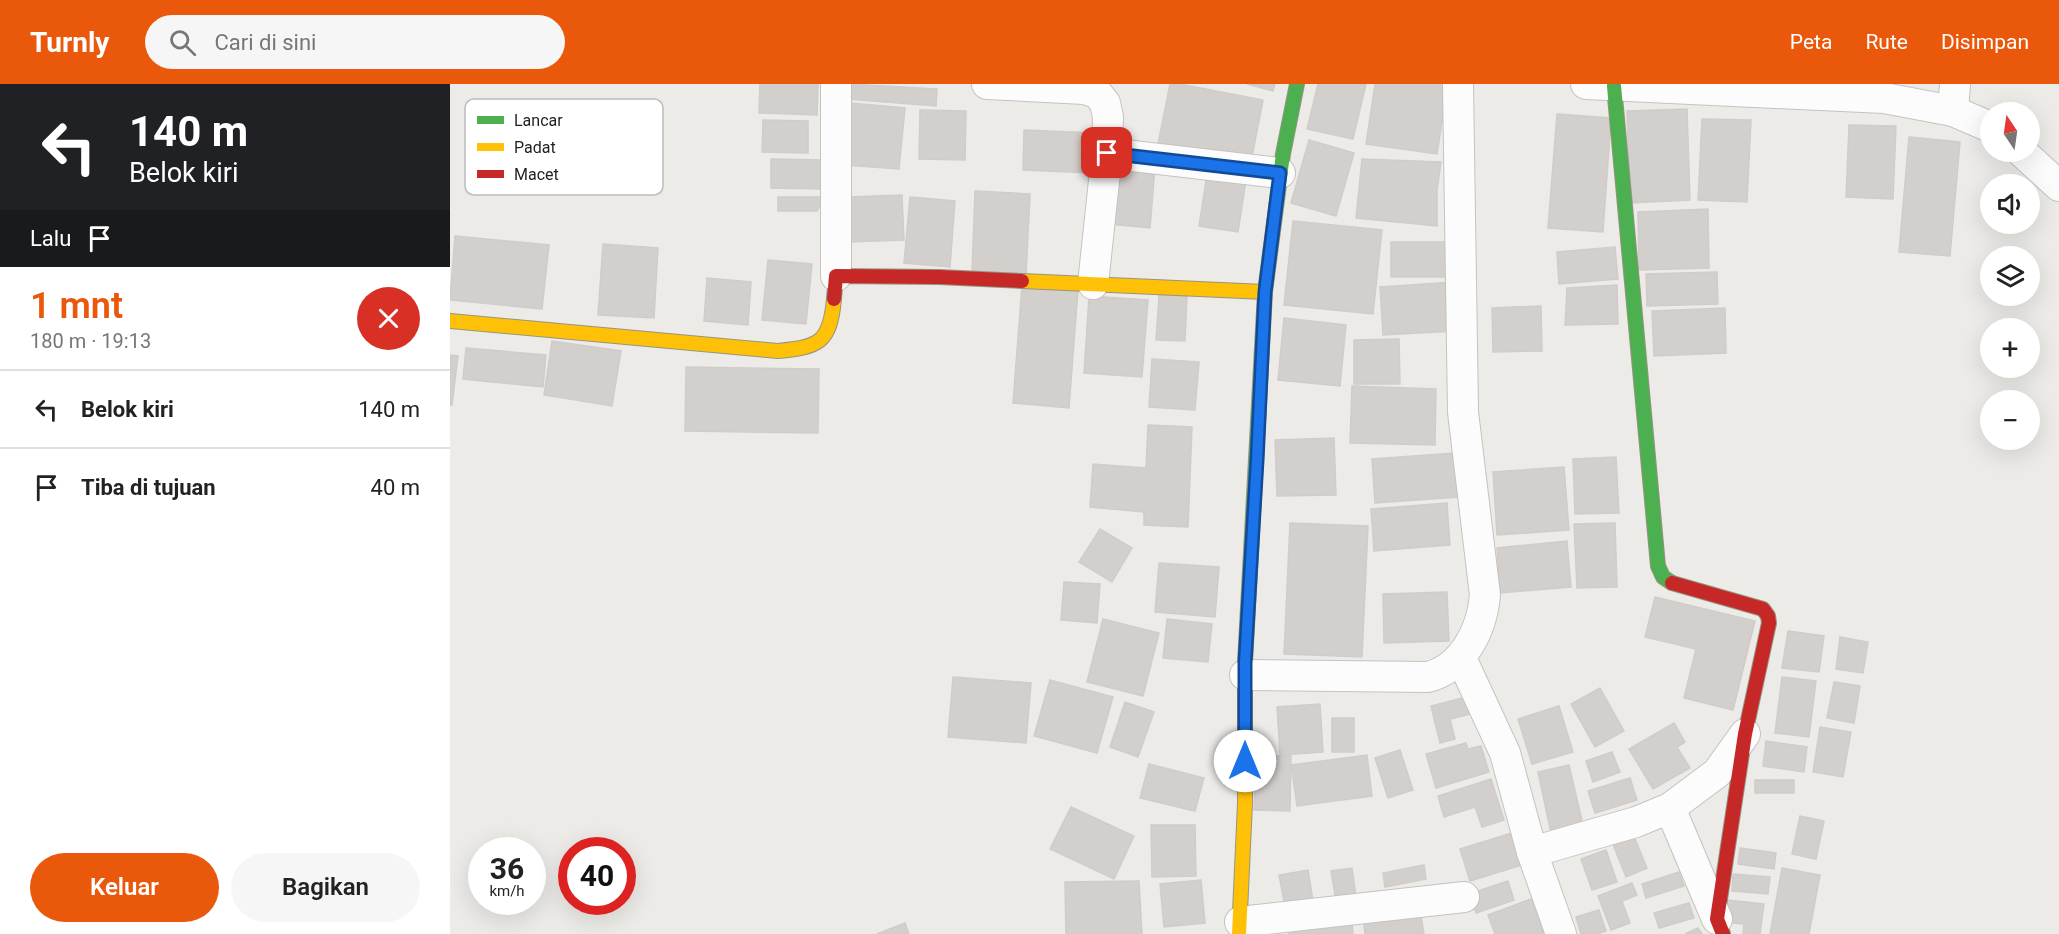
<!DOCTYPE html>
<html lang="id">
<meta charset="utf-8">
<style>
:root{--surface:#fff;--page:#f6f6f6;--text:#222;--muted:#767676;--line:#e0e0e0;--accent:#ea580c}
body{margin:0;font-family:Roboto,sans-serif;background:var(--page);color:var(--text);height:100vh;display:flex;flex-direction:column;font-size:22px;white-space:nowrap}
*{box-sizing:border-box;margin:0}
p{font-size:20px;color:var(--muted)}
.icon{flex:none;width:33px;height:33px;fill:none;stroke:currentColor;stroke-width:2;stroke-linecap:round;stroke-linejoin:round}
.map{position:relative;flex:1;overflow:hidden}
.side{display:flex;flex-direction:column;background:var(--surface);width:450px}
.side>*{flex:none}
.banner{background:#202124;color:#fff;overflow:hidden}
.needle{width:39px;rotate:347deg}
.tools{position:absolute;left:1530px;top:18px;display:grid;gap:12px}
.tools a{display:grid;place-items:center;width:60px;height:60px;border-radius:50%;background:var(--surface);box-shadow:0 6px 24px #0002;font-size:30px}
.speed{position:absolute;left:18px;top:753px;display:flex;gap:12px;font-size:30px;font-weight:700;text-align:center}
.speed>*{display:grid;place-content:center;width:78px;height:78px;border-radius:50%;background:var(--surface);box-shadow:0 6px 24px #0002;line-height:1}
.speed small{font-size:15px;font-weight:400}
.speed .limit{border:9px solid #d22;background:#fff;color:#111}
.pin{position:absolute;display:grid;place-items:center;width:51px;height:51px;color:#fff;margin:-26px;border-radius:12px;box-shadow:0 3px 9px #0006}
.me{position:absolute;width:66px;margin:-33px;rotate:0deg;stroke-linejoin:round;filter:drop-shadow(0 0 4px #0008)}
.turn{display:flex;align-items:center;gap:21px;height:126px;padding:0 30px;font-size:27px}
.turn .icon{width:78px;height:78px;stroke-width:2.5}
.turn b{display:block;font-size:42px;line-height:51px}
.then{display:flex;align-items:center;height:57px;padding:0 30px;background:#0003;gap:12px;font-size:22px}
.round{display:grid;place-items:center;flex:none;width:63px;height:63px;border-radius:32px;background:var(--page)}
.summary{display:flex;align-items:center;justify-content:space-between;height:102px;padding:0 30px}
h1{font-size:36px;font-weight:600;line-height:45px;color:var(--accent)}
.button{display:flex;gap:12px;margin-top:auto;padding:12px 30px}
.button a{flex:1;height:69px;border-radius:36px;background:var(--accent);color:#fff;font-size:24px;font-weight:600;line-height:69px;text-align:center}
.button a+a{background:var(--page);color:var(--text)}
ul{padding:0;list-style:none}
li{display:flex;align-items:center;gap:18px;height:78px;padding:0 30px;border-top:2px solid var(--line)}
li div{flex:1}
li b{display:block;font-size:22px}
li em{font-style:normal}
header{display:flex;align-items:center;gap:36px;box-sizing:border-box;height:84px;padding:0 30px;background:var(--accent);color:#fff}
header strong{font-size:28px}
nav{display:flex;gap:33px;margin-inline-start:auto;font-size:21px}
.search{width:420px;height:54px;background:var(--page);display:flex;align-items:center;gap:15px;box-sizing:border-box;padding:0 21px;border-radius:33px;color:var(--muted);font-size:22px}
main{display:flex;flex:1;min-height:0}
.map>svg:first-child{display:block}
.building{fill:#d2cfcd;stroke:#d0ccc9;stroke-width:1.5}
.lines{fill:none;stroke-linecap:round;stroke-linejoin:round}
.street-casing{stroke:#c4c3c2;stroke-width:32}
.fast-casing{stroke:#959581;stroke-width:16}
.slow-casing{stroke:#959581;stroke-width:16}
.jam-casing{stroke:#959581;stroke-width:16}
.street{stroke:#fcfcfc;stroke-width:30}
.fast{stroke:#4caf50;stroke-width:14}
.slow{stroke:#ffc107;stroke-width:14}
.jam{stroke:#c62828;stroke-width:14}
.route-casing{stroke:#114b97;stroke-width:15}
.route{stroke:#1a73e8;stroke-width:10}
.key{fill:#fff;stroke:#bcbcbc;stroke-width:1.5}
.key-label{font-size:16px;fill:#1f1f1f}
</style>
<header>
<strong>Turnly</strong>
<div class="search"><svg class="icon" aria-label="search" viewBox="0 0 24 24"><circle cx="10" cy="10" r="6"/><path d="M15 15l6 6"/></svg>Cari di sini</div>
<nav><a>Peta</a><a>Rute</a><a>Disimpan</a></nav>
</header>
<main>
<section class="side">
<div class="banner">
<div class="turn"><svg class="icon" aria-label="left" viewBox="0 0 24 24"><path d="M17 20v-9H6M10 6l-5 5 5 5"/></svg><div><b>140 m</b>Belok kiri</div></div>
<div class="then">Lalu<svg class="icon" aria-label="arrive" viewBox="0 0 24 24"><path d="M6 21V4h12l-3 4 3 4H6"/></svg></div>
</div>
<div class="summary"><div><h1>1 mnt</h1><p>180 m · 19:13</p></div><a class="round" style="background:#d93025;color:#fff"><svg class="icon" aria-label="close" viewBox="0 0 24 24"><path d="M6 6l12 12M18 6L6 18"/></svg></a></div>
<ul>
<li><svg class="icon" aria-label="left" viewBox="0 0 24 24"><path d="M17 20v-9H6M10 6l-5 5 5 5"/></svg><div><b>Belok kiri</b></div><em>140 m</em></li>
<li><svg class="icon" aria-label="arrive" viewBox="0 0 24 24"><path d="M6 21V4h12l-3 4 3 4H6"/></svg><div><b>Tiba di tujuan</b></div><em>40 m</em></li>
</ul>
<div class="button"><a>Keluar</a><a>Bagikan</a></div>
</section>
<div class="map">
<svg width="1609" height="850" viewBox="0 0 1609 850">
<rect width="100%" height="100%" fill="#edebe8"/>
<g class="building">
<polygon points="310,0 368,0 367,31 309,29"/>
<polygon points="398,0 487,5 486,22 397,15"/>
<polygon points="720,0 730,0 813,16 801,78 708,60"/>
<polygon points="797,0 825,0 823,7"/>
<polygon points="868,0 916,0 903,55 857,45"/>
<polygon points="925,0 998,0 987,70 916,60"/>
<polygon points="400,19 455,24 449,85 395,81"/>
<polygon points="1237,25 1240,116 1180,119 1177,27"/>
<polygon points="470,26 516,27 515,76 469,75"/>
<polygon points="1107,30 1161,34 1153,148 1098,144"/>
<polygon points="1252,35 1301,36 1297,118 1248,116"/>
<polygon points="313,36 358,37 358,69 312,68"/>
<polygon points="1399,41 1446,42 1443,115 1396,113"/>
<polygon points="574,46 645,49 643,89 573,86"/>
<polygon points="1459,53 1510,58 1500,172 1449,168"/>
<polygon points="859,56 904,69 886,132 841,119"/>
<polygon points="321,75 375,76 374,105 321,104"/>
<polygon points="912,75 991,78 987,107 987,142 906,134"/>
<polygon points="663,80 705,83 700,144 659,140"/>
<polygon points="758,84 797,90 788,148 749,142"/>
<polygon points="525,107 580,110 576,191 522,189"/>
<polygon points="452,111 454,156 399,158 398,113"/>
<polygon points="328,113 375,113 367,127 328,127"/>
<polygon points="460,113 505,117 500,183 454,179"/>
<polygon points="1258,125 1259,184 1189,186 1188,128"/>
<polygon points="843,137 932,146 923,230 834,221"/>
<polygon points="5,152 99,161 92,225 0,216"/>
<rect x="941" y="158" width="57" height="35"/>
<polygon points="153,160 208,164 204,234 148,231"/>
<polygon points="1165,163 1168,195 1109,200 1107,168"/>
<polygon points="318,176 362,180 356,240 312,236"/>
<polygon points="1267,188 1268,220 1197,222 1196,190"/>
<polygon points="257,194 301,198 298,241 254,237"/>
<polygon points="1003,198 1006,247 933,251 930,203"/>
<polygon points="1167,201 1168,240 1115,241 1117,204"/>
<polygon points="572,202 628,206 619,324 563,319"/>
<polygon points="709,211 737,212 735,257 706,256"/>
<polygon points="639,212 698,216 692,293 634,289"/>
<polygon points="1091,222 1092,267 1043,268 1042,224"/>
<polygon points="1275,224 1276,269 1204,272 1202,227"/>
<polygon points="834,234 896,241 890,302 828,296"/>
<polygon points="949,255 950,300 904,300 904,256"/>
<polygon points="102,257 171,267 162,322 94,311"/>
<polygon points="16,264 96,271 93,303 13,295"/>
<polygon points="0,271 8,272 2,321 0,321"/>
<polygon points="702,275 749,278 745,326 699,323"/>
<polygon points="236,283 369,285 368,349 235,347"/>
<polygon points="902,302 986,305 985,361 900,359"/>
<polygon points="698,341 742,343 738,443 694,441 694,428 640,423 643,380 696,384"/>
<polygon points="884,354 886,411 827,412 825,356"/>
<polygon points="1005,369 1009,413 925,419 922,375"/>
<polygon points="1166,373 1169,429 1125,430 1123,375"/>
<polygon points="1114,383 1119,446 1047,451 1043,388"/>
<polygon points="997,419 1000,461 924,467 921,425"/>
<polygon points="840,439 918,442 912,573 834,570"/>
<polygon points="1165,439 1167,503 1127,504 1124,440"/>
<polygon points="650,445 682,464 662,498 629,478"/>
<polygon points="1117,457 1121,503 1050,509 1047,464"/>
<polygon points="709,479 769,483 765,533 705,528"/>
<polygon points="614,498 650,500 647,539 611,536"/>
<polygon points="997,508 999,557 934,559 933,510"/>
<polygon points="1205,513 1305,537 1283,626 1234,614 1246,565 1195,553"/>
<polygon points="653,535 709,549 693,612 637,598"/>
<polygon points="717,535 762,540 758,578 713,574"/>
<polygon points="1338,547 1374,552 1369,588 1332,584"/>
<polygon points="1390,553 1418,558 1413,589 1386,585"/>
<polygon points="503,593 581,599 576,659 498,653"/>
<polygon points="1332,593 1366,597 1359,653 1325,649"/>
<polygon points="600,596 663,613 647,669 584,652"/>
<polygon points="1384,598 1410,602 1404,639 1377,634"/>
<polygon points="1150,604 1174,647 1145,663 1121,620"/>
<polygon points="1020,612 1025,629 1000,635 1005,655 990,659 981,622"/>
<polygon points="675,618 704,628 688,673 660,663"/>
<polygon points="870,620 873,668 830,671 827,623"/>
<polygon points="1109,622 1123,668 1082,680 1068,635"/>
<rect x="882" y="634" width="22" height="34"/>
<polygon points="1224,639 1235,658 1227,663 1240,684 1203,705 1179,665"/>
<polygon points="1370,643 1401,648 1393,693 1363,688"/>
<polygon points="1316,657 1357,663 1354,688 1313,682"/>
<polygon points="1016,659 1018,665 1031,662 1039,688 986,704 976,670"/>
<polygon points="950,666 963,706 938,714 925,674"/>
<polygon points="1162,668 1170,688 1143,698 1136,677"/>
<polygon points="806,671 841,672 840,727 804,726"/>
<polygon points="917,671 922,712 847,722 841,681"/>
<polygon points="699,680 754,694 745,727 690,714"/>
<polygon points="1119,681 1133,741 1101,749 1088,688"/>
<polygon points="1180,694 1187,716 1145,729 1138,707"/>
<polygon points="1041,695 1054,736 1032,743 1025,723 994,733 988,712"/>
<rect x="1305" y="696" width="39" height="13"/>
<polygon points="621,723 684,752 664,795 600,765"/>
<polygon points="1350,732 1374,737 1366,775 1342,770"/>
<polygon points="701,741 745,741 746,792 702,793"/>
<polygon points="1065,748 1075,780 1020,797 1010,765"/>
<polygon points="1183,750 1197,784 1176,793 1162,758"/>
<polygon points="1290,764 1326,769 1324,785 1288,780"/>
<polygon points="1156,766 1167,798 1142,806 1131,775"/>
<polygon points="974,781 976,795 935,803 933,789"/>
<polygon points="902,784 907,820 887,823 881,787"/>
<polygon points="1332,784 1370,791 1359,850 1320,850"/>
<polygon points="858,786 864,823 836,828 829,791"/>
<polygon points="1229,788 1234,802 1196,814 1192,800"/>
<polygon points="1283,790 1320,793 1318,810 1282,807"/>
<polygon points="751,796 755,839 714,843 710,800"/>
<polygon points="689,797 692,850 616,850 615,798"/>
<polygon points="1058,797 1064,816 1026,829 1019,810"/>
<polygon points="1182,799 1187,811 1172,817 1180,839 1161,846 1148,812"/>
<polygon points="1081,815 1094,850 1045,850 1038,831"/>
<polygon points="1277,816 1314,820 1310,850 1293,850 1294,840 1273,838"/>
<polygon points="1239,819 1244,834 1209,844 1204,829"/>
<polygon points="970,826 974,850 915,850 913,834"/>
<polygon points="1149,826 1156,847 1147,850 1131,850 1126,833"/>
<polygon points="902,838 903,850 839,850 838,844"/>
<polygon points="455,839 459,850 427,850"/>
<polygon points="1248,844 1252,850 1235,850"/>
</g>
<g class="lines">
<g class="street-casing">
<g id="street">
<polyline points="537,0 634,5 647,9 655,19 658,33 657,69 643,200"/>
<polyline points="1136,0 1434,14 1503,27 1540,43"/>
<polyline points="1503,27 1505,0"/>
<polyline points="1572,68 1609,102"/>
<polyline points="657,69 830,89"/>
<polyline points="386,192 386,0"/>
<polyline points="1011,574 1055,669 1082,768"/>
<path d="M795 591 978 593C1013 584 1032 546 1035 511L1013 328 1008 0"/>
<polyline points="1220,724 1267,835"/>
<polyline points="790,838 1014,813"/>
<polyline points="1111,850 1082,768 1186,738 1220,724 1267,689 1295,650"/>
</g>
</g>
<g class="fast-casing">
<g id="fast">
<polyline points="1164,2 1208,482 1213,493 1222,499"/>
<polyline points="795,614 795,579 815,208 833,70 847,0"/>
</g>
</g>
<g class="slow-casing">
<g id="slow">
<polyline points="572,197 815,208"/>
<path d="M0 237 328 267C369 263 380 259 384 215"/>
<polyline points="789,850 795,719 795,614"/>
</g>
</g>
<g class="jam-casing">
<g id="jam">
<polyline points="384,215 386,192 489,193 572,197"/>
<polyline points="1222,499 1313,525 1318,532 1319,539 1295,650 1267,835 1273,850"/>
</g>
</g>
<use href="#street" class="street"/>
<use href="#fast" class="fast"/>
<use href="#slow" class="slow"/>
<use href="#jam" class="jam"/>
</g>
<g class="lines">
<g class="route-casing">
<polyline id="route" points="657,69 830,89 815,208 807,376 795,579 795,677"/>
</g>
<use href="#route" class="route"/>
</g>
<rect x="15" y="15" width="198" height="96" rx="9" class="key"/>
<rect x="27" y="32" width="27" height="8" fill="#4caf50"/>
<rect x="27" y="59" width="27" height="8" fill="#ffc107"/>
<rect x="27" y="86" width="27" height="8" fill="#c62828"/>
<g class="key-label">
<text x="64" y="42">Lancar</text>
<text x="64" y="69">Padat</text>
<text x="64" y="96">Macet</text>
</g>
</svg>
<div class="tools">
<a><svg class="needle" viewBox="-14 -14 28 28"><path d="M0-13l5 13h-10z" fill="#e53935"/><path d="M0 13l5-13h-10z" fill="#767676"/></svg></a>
<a><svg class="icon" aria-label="sound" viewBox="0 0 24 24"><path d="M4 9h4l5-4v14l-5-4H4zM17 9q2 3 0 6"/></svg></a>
<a><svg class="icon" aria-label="layers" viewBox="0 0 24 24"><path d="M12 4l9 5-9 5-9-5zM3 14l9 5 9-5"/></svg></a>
<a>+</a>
<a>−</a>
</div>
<div class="speed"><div>36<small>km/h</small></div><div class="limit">40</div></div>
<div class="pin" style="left:657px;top:69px;background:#d93025"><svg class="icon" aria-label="arrive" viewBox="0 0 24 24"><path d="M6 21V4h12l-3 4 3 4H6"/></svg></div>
<svg class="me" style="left:795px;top:677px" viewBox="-20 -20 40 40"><circle r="19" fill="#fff"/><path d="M0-13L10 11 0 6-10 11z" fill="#1a73e8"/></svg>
</div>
</main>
